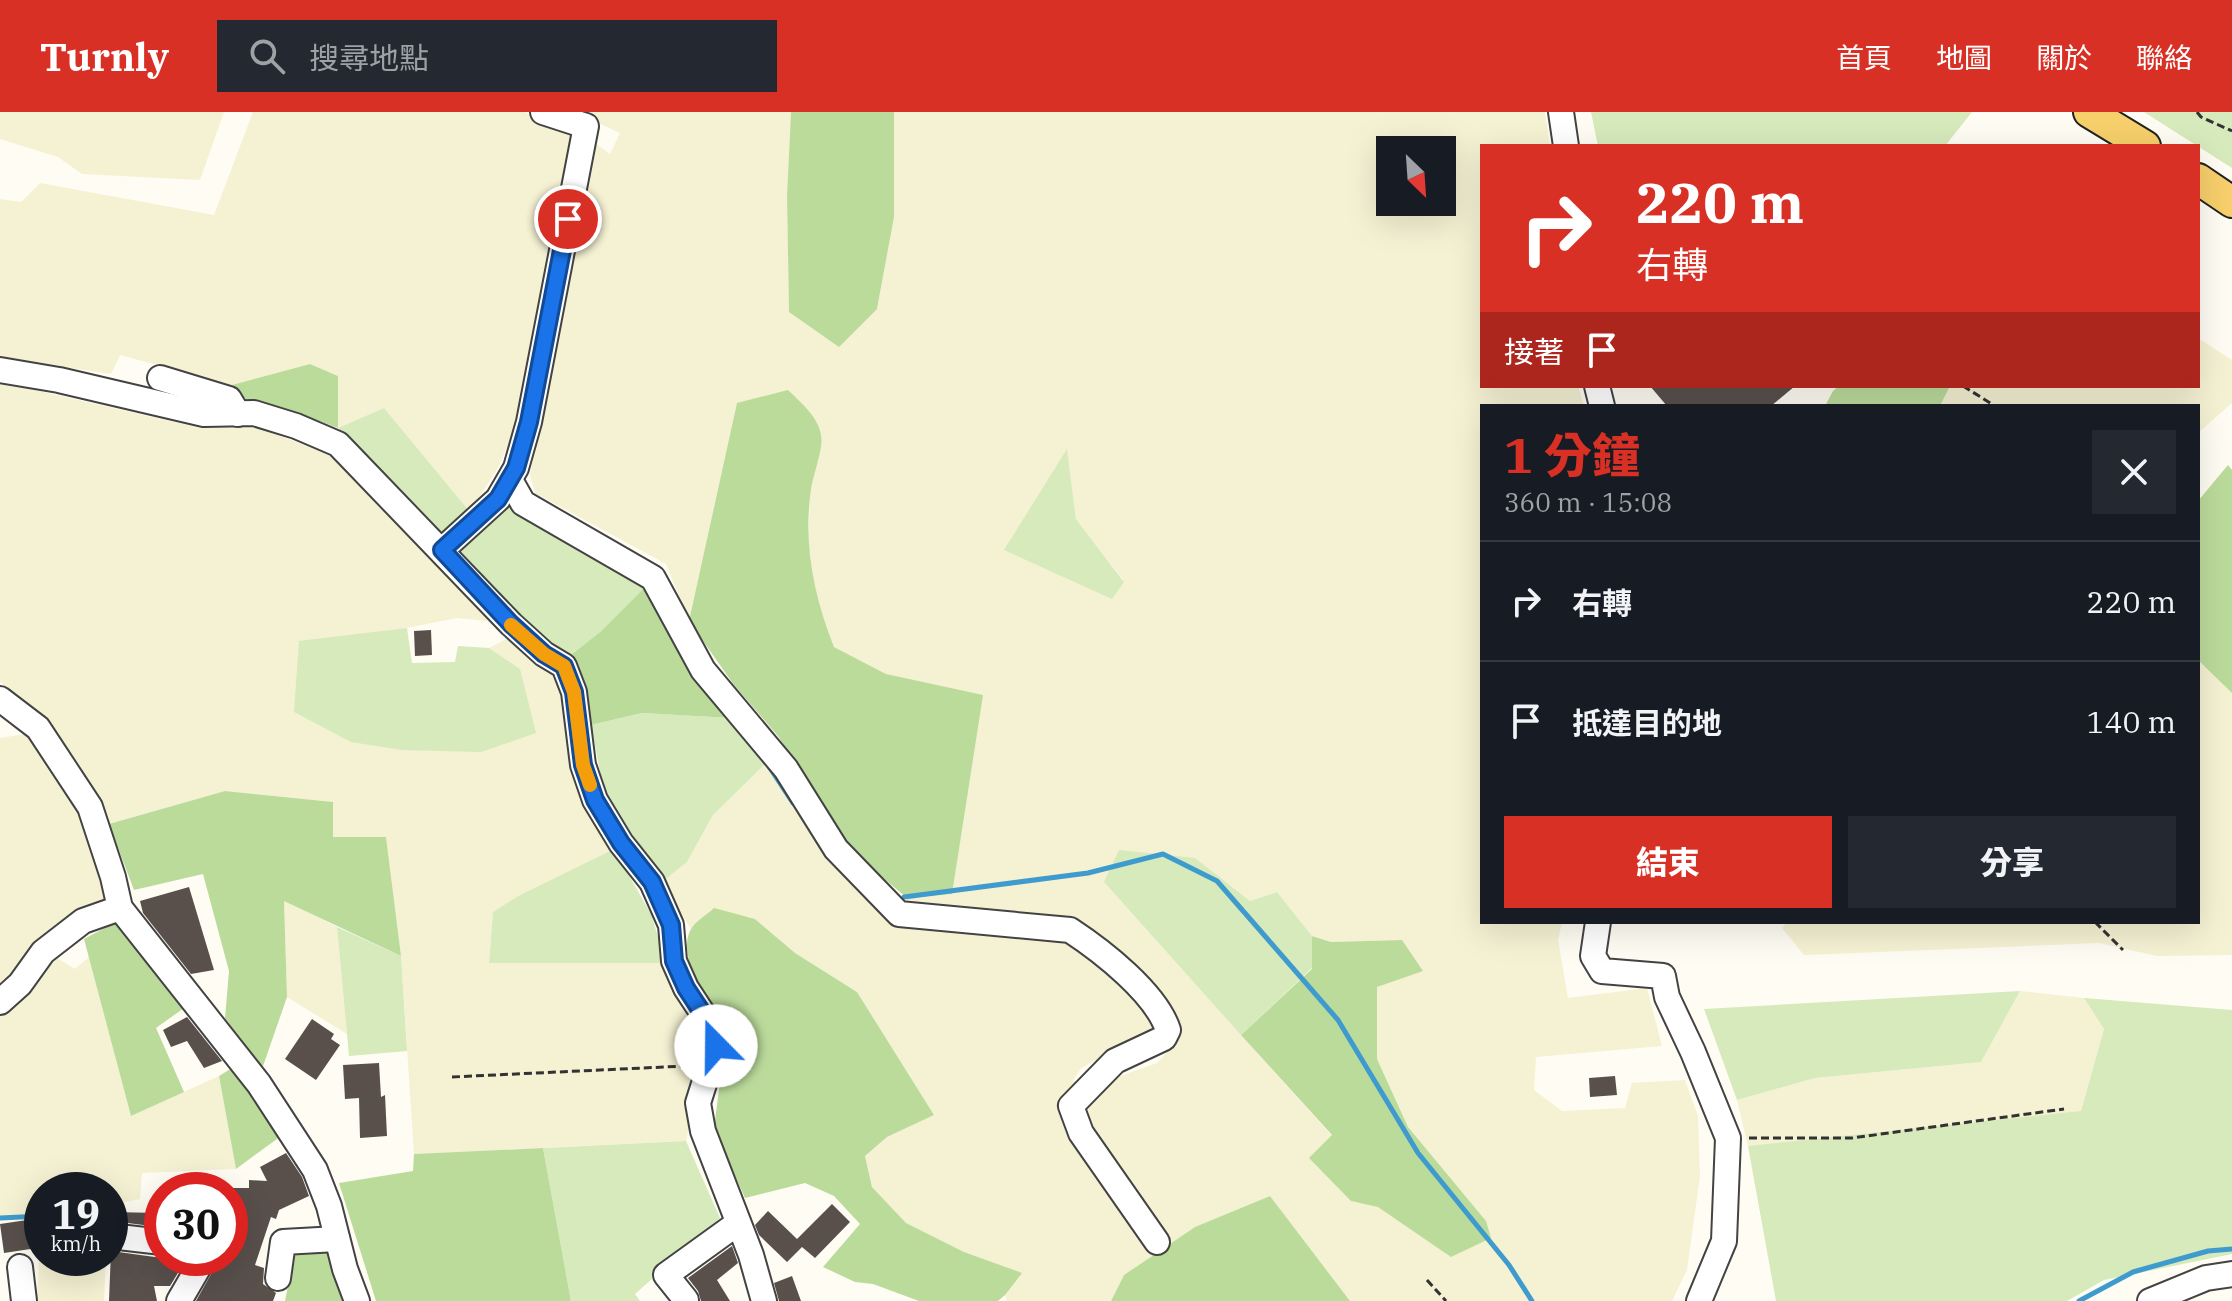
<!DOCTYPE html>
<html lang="zh-TW">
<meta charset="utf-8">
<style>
:root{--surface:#171b24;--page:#242831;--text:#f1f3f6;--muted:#9ea1a6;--line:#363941;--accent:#d93025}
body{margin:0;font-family:"IBM Plex Serif","Noto Sans TC",serif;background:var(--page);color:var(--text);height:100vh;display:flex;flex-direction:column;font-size:30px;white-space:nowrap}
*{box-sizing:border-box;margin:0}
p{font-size:26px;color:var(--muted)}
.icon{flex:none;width:44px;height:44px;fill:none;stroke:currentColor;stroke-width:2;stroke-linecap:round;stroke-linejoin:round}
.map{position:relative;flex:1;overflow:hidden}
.side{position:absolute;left:1480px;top:292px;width:720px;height:520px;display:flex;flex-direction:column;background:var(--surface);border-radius:0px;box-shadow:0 8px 32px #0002}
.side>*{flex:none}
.guide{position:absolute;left:1480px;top:32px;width:720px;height:244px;border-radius:0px;box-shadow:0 8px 32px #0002;background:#d93025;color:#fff;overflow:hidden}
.needle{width:52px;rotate:155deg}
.tools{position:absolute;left:1376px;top:24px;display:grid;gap:16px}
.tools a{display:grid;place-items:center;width:80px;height:80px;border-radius:0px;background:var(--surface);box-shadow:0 8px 32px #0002;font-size:40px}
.speed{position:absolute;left:24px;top:1060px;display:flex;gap:16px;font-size:40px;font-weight:700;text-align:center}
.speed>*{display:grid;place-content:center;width:104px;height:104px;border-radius:50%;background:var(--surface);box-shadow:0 8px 32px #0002;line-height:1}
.speed small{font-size:20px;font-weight:400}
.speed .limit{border:12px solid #d22;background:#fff;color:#111}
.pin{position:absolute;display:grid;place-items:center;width:68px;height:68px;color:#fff;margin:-34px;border:4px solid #fff;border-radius:50%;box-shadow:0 2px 8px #0007}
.me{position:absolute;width:88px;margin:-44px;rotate:338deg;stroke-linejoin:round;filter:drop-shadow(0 0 6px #0008)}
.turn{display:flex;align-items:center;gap:28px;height:168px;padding:0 24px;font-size:36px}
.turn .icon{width:104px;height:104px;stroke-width:2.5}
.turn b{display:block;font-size:56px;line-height:68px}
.then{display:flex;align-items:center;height:76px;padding:0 24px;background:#0003;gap:16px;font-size:30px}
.round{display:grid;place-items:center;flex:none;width:84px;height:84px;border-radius:0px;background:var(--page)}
.overview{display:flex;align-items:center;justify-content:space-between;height:136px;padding:0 24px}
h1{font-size:48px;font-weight:800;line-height:60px;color:var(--accent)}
.primary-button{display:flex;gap:16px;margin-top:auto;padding:16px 24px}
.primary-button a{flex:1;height:92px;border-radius:0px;background:var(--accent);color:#fff;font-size:32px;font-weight:800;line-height:92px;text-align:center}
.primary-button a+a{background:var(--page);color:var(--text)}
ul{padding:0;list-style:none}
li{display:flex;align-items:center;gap:24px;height:120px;padding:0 24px;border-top:2px solid var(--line)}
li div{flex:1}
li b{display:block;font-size:30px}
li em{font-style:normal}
header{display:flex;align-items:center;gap:48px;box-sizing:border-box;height:112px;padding:0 40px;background:var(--accent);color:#fff}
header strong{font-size:38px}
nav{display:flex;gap:44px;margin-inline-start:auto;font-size:28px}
.search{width:560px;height:72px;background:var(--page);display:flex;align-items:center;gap:20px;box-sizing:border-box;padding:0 28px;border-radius:0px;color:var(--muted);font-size:30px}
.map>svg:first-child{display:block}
.farmland{fill:#f5f1d3;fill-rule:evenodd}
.green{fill:#d6eabc}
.forest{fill:#bbdb9b}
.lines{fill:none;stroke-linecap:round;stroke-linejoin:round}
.stream{stroke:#3f9bcd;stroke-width:5}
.building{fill:#59504c}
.minor-casing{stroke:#434343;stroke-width:28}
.major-casing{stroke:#212121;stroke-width:34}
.path{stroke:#323232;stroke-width:3;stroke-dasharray:8 4;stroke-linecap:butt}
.minor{stroke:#fff;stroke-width:24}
.major{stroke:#f7cf6b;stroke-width:30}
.route-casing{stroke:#114b97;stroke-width:20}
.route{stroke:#1a73e8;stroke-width:14}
.slow{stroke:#f59e0b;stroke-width:14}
</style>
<header>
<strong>Turnly</strong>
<div class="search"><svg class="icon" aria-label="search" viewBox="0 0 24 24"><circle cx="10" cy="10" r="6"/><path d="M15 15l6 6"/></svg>搜尋地點</div>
<nav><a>首頁</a><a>地圖</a><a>關於</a><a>聯絡</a></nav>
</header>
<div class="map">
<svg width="2232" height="1189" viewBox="0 0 2232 1189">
<rect width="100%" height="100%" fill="#fffcf3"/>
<g class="farmland">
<polygon points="0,0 224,0 200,68 82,62 58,45 0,27"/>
<polygon points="253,0 524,0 573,20 522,298 499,354 470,400 384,296 338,316 338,264 310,252 232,273 120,243 111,262 0,245 0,87 21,90 40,71 214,103"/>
<path d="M574 0H791L787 84 789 200 877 197 894 105V0H1545L1550 34H1482V274H1578L1584 294H1482V810H1562L1558 828 1568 886 1647 876 1662 934 1536 945 1534 978 1562 999 1625 996 1632 971 1685 968 1698 1004 1700 1064 1687 1158 1672 1189H1350L1270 1084 1195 1115 1124 1163 1111 1189H1007L1005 1183 1021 1161 964 1140 906 1111 872 1075 865 1044 887 1025 934 1003 857 880 795 841 755 807 714 797 691 817 662 770 687 750 713 703 769 648 830 743 895 814 1067 827 1142 895 1154 920 1081 956 1073 969 1115 966 1157 951 1179 927 1172 901 1102 825 1064 809 906 794 907 786 952 782 982 584 886 562 834 535 818 495 808 448 810 379 822 324 737 292 689 509 666 452 535 381 530 363 596 32 610 42 620 21ZM1390 38H1442V90H1390ZM1067 339 1076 407 1124 469 1005 438ZM1194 746 1250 789 1277 780 1312 824 1331 830 1402 828 1377 875V947L1408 1015 1486 1109 1451 1145 1378 1094 1351 1089 1332 1024 1104 770Z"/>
<polygon points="2198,226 2232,248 2232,291 2198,321 2198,294 1940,294 1950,274 2198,274"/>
<polygon points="0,270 200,316 253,313 329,343 416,424 488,509 457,506 396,518 294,600 520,557 489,536 512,524 559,566 570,658 614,737 520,783 493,800 489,851 665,851 697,916 705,941 686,1029 414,1042 401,844 386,725 333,725 333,690 225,679 109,712 46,606 0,570"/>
<polygon points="2198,548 2232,581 2232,843 2157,844 2099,831 1804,843 1782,816 1787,810 2198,810"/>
<polygon points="31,621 83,698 109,790 29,842 0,873 0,626"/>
<polygon points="284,788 337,815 347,922 287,885"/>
<polygon points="89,845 131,1004 219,964 236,1057 142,1061 140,1087 110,1093 110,1078 42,1078 42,1146 106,1146 104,1189 37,1189 41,1104 0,1106 0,904 4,904 22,888 57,846 75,857"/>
<polygon points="2020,879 2084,886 2104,917 2081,999 1891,1030 1748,1034 1737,988 1815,966 1981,950"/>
</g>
<g class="green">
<polygon points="1591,0 1972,0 1945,34 1598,34"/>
<polygon points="2144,0 2232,0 2232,56"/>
<polygon points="384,296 470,400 441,420 338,316"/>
<polygon points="1067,337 1076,407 1124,470 1112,487 1004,438"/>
<polygon points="508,391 567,429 647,473 600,520 571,543 534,519 455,438"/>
<polygon points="407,516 412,551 455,550 458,534 489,536 520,557 536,621 481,640 402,638 351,630 294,600 299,529"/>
<polygon points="642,601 730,606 769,648 713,703 687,750 662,770 603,675 591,613"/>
<polygon points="614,737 652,804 665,851 489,851 493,800 520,783"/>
<polygon points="1119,738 1195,746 1250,789 1277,780 1312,824 1312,856 1241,923 1104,770"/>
<polygon points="337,815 401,844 407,939 349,944"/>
<polygon points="2020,879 1981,950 1815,966 1737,988 1704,897"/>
<polygon points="2084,886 2232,898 2232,1142 2104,1168 2067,1189 1776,1189 1748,1034 2081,999 2104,917"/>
<polygon points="686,1029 720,1106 635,1182 640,1189 571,1189 543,1036"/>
</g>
<g class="forest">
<polygon points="791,0 894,0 894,105 877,197 839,235 789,200 787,84"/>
<polygon points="310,252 338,264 338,316 287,297 246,287 232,273"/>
<polygon points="1839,274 1950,274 1940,294 1825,294 1833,279"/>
<path d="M788 278C800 290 818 304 821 323 824 335 813 363 811 377 803 433 814 484 834 535L886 562 983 583 952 782 907 786 850 738 778 624 734 573 689 509 737 291Z"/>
<polygon points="2228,353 2232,358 2232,581 2198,548 2198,389"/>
<polygon points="647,473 693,567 730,606 642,601 591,613 585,572 571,543 600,520"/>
<polygon points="225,679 333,690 333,725 386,725 401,844 284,789 287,885 262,957 225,906 229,859 203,762 134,778 109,712"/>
<path d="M714 796 755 807 795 841 857 880 934 1003 887 1025 865 1044 872 1075 906 1111 964 1140 1022 1161 1005 1183 998 1189H919L873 1172 855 1170 823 1155 860 1112 834 1084 805 1071 745 1086 714 1016 721 962 731 922C714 898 676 849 690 819 694 810 707 803 714 796Z"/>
<polygon points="118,809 184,896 156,916 184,980 131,1004 84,827"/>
<polygon points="1312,824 1331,830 1402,828 1423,859 1377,875 1377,947 1408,1015 1486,1109 1491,1126 1451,1145 1378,1095 1351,1089 1309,1046 1332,1023 1241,923 1312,857"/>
<polygon points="232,956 281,1024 236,1057 219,964"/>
<polygon points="543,1036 571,1189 376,1189 339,1071 413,1059 414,1042"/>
<polygon points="1270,1084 1350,1189 1111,1189 1124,1163 1195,1115"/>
<polygon points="330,1134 351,1189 285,1189 296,1135"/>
</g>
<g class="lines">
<g class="stream">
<polyline points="770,656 793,691"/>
<polyline points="904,785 1088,761 1163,742 1217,769 1338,908 1418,1041 1509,1153 1532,1189"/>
<polyline points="0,1106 42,1104"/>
<polyline points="2079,1189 2133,1160 2208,1139 2232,1137"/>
</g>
</g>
<g class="building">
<polygon points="1650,274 1795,274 1771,294 1667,294"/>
<polygon points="431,518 432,543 415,544 414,519"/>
<polygon points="189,775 214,858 191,862 143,801 140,789"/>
<polygon points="187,905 222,949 204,956 187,929 171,935 163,918"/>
<polygon points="312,907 334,922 331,927 340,933 316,968 285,947"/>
<polygon points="379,951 381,985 385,983 387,1024 360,1026 359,986 345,987 343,953"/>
<polygon points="1615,964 1617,983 1590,985 1589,966"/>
<polygon points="286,1041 302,1065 309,1084 279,1098 276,1107 271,1105 255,1153 264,1156 263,1172 276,1181 273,1189 196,1189 220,1146 230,1146 230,1076 249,1076 249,1068 267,1069 260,1055"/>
<polygon points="832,1092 850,1110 815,1146 802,1135 787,1150 759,1123 755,1113 768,1099 797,1127"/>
<polygon points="112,1100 159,1101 159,1115 112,1109"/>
<polygon points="34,1107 37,1136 4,1141 0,1112"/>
<polygon points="732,1134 738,1151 717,1168 730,1189 701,1189 698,1179 688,1166"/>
<polygon points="111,1139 162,1146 187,1146 170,1174 154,1174 157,1189 109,1189"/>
<polygon points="792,1164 801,1189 779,1189 774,1171"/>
</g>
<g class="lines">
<g class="minor-casing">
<g id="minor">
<polyline points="1561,0 1566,34"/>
<polyline points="0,258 59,268 204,302 254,301 296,314 338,332 511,512 544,542 564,554 574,580 583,653 595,688 621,731 652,770 671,813 674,849 686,876 711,914 716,934 698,991 703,1019 751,1143 764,1189"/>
<polyline points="160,266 229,287 238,302"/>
<polyline points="1597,274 1602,294"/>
<path d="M510 368 523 391 653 466 703 558 786 657 836 737 899 802 1070 818C1102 839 1156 881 1168 918L1164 926 1115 949 1071 994 1081 1021 1157 1130"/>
<polyline points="442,438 498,387 516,356 529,310 586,14 543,0"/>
<polyline points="0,587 38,616 90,695 113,765 120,796 259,972 315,1058 329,1094 345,1157 357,1189"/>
<polyline points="1598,810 1593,844 1602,859 1663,864 1667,885 1693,940 1728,1026 1724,1129 1699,1189"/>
<polyline points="0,890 20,872 43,840 83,809 120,796"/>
<polyline points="110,1124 162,1130"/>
<polyline points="20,1155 24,1189"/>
<polyline points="278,1166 283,1130 337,1127"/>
<polyline points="686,1188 666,1163 738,1111"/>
<polyline points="179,1189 204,1146"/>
<polyline points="2150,1189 2206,1166 2232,1162"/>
</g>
</g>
<g class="major-casing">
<g id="major">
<polyline points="2089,0 2145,34"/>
<polyline points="2198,67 2232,90"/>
</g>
</g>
<g class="path">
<polyline points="2197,0 2201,5 2232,19"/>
<polyline points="1963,274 1995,294"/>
<polyline points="2095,810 2123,838"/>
<polyline points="452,965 686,954"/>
<polyline points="1749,1026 1852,1026 2064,997"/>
<polyline points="1427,1168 1446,1189"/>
</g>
<use href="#minor" class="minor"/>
<use href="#major" class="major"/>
</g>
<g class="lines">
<g class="route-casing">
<polyline id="route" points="568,107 529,310 516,356 498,387 442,438 511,512 544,542 564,554 574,580 583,653 595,688 621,731 652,770 671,813 674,849 686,876 711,914 716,934"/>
</g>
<use href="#route" class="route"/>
<polyline class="slow" points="511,513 544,542 564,554 574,580 583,653 590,673"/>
</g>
</svg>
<div class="tools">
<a><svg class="needle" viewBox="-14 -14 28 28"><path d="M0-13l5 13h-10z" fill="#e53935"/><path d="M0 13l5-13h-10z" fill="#9ea1a6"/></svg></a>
</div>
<div class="speed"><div>19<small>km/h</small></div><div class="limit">30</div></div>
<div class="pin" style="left:568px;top:107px;background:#d93025"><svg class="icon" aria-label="arrive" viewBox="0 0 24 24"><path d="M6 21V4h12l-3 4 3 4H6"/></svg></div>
<svg class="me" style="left:716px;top:934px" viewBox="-20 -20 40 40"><circle r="19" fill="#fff"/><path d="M0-13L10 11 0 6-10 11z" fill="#1a73e8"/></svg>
<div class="guide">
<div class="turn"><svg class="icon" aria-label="right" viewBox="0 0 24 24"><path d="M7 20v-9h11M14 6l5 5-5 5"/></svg><div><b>220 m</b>右轉</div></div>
<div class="then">接著<svg class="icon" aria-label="arrive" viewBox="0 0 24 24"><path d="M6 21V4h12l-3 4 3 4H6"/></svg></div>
</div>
<section class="side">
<div class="overview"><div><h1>1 分鐘</h1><p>360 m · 15:08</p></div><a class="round"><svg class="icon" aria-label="close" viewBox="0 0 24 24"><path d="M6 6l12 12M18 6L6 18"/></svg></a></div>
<ul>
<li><svg class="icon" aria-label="right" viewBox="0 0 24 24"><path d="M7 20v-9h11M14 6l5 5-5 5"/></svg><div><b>右轉</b></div><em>220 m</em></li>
<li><svg class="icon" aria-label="arrive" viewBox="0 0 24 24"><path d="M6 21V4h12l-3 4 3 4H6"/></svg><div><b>抵達目的地</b></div><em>140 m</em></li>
</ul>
<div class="primary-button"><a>結束</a><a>分享</a></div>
</section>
</div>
